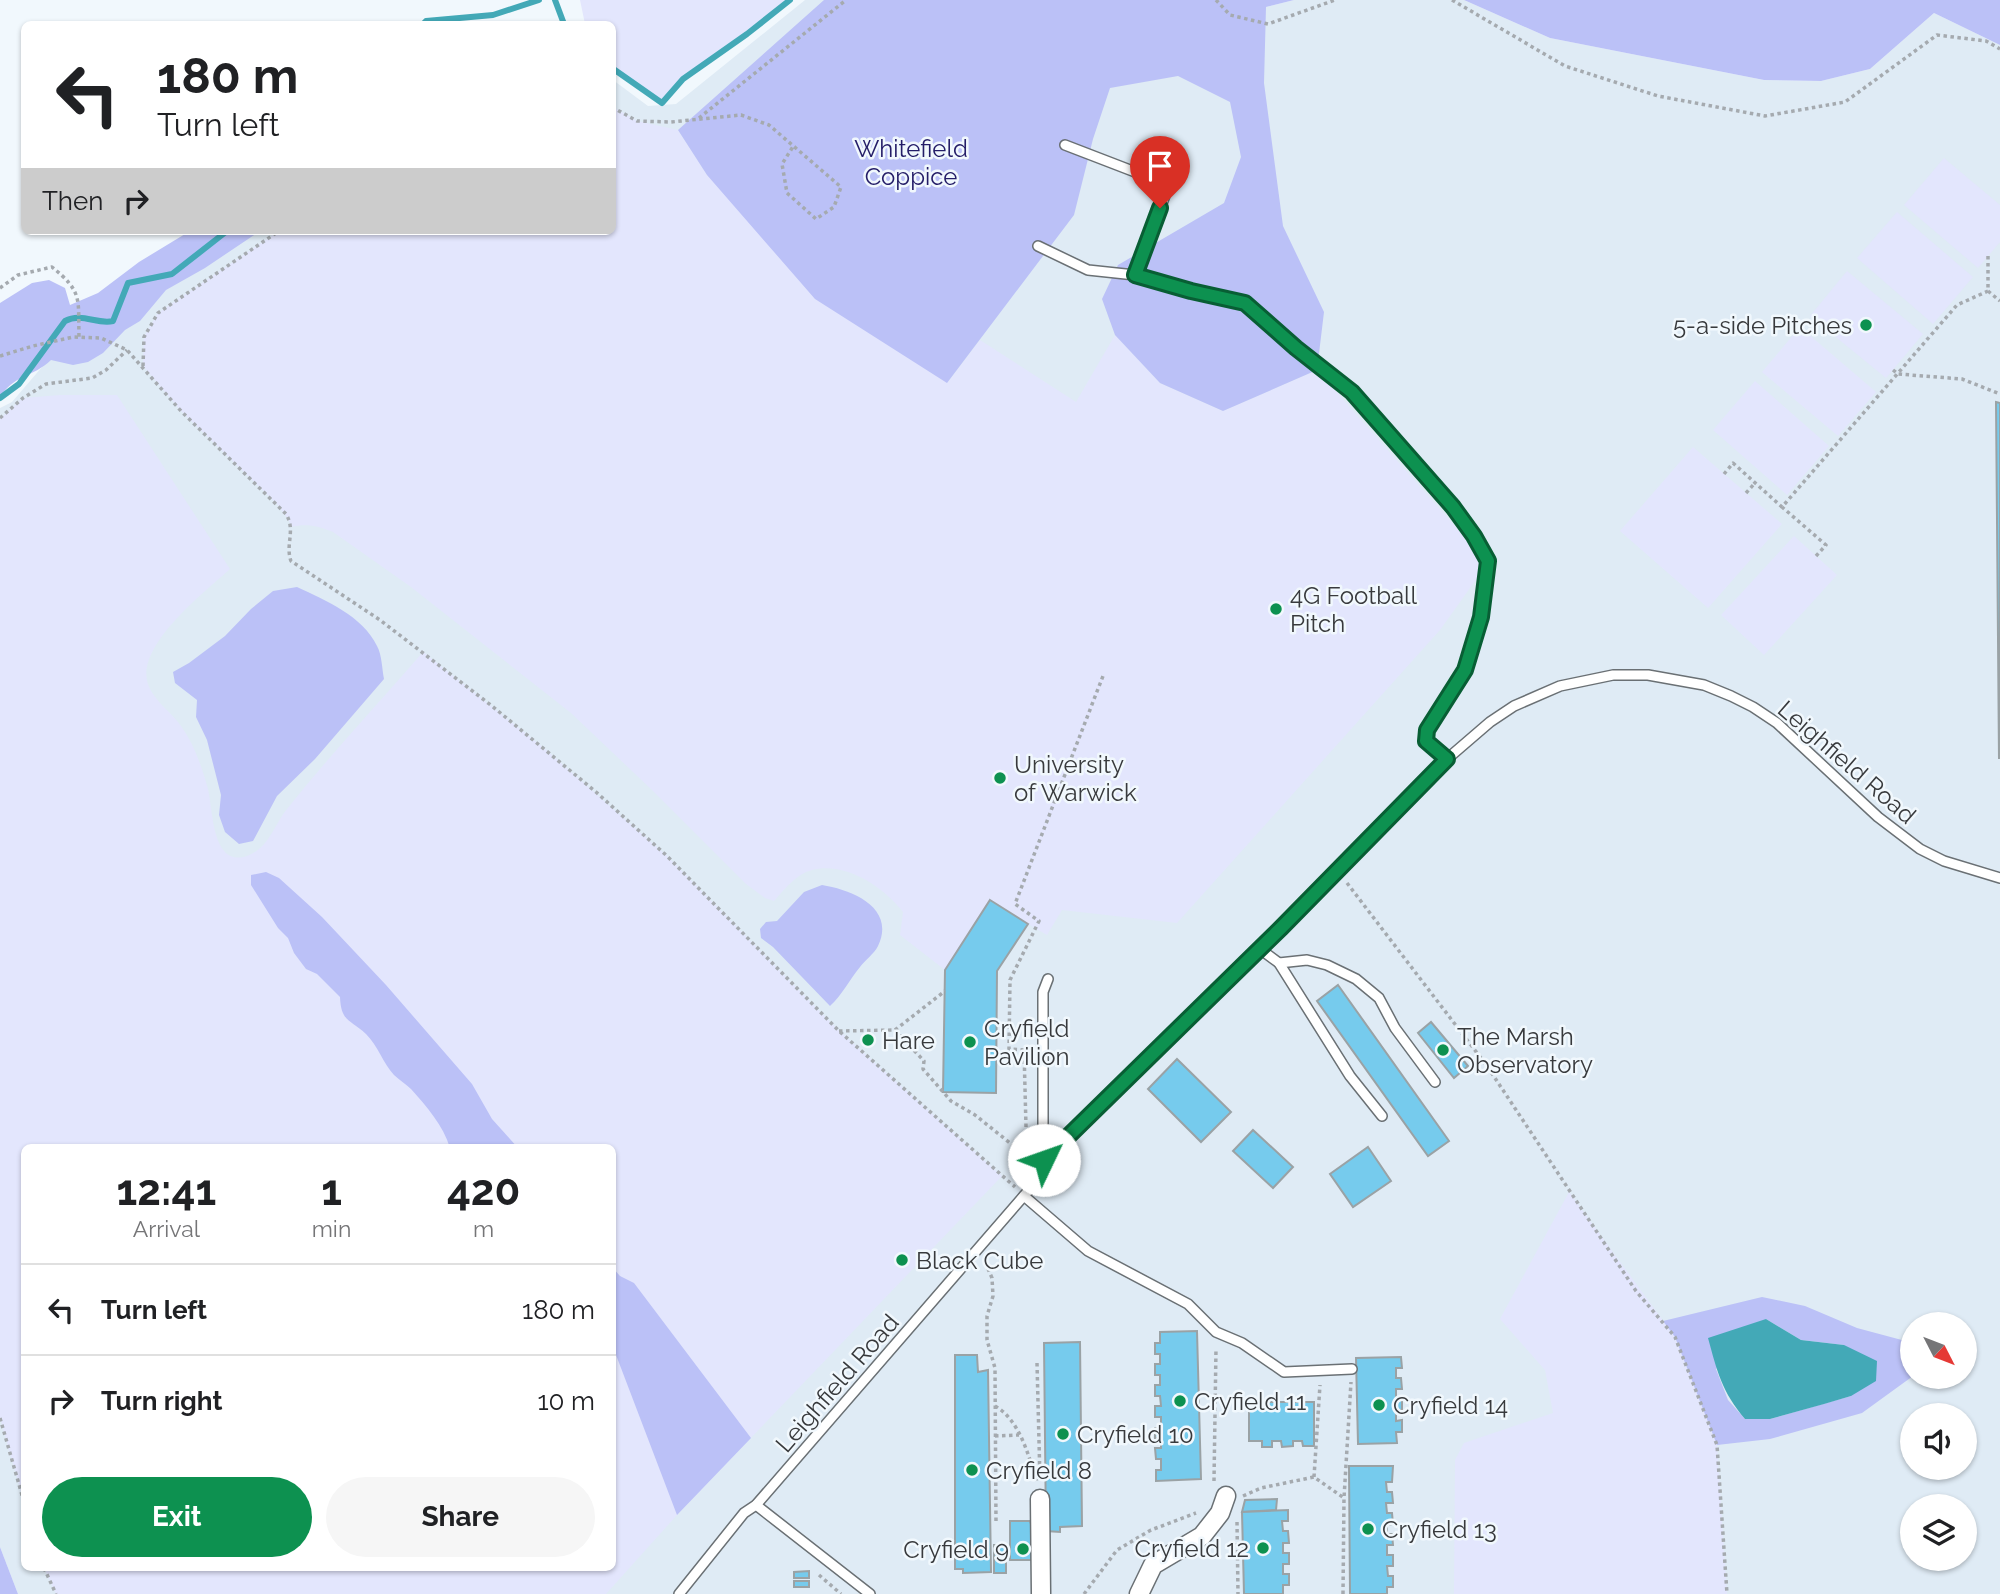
<!DOCTYPE html>
<style>
:root{--surface:#fff;--page:#f6f6f6;--text:#202124;--muted:#757577;--line:#e0e0e0;--accent:#0d9150}
body{margin:0;font-family:Raleway,sans-serif;background:var(--page);color:var(--text);height:100vh;display:flex;flex-direction:column;font-size:26px;white-space:nowrap}
*{box-sizing:border-box;margin:0}
p{font-size:23px;color:var(--muted)}
.icon{flex:none;width:38px;height:38px;fill:none;stroke:currentColor;stroke-width:2;stroke-linecap:round;stroke-linejoin:round}
.map{position:relative;flex:1;overflow:hidden}
.panel{position:absolute;left:21px;top:1144px;width:595px;height:427px;display:flex;flex-direction:column;background:var(--surface);border-radius:10px;box-shadow:0 2px 5px #0004}
.panel>*{flex:none}
.hud{position:absolute;left:21px;top:21px;width:595px;height:214px;border-radius:10px;box-shadow:0 2px 5px #0004;background:#fff;color:var(--text);overflow:hidden}
.needle{width:46px;rotate:132deg}
.fabs{position:absolute;left:1900px;top:1312px;display:grid;gap:14px}
.fabs a{display:grid;place-items:center;width:77px;height:77px;border-radius:50%;background:var(--surface);box-shadow:0 2px 5px #0004;font-size:35px}
.pin{position:absolute;display:grid;place-items:center;width:60px;height:60px;color:#fff;margin:-72px -30px;border-radius:50% 50% 50% 0;rotate:-45deg;box-shadow:0 0 7px #0007}
.pin .icon{rotate:45deg}
.me{position:absolute;width:77px;margin:-38px;rotate:48deg;stroke-linejoin:round;filter:drop-shadow(0 0 5px #0008)}
.turn{display:flex;align-items:center;gap:24px;height:147px;padding:0 21px;font-size:32px}
.turn .icon{width:91px;height:91px;stroke-width:2.5}
.turn b{display:block;font-size:49px;line-height:60px}
.then{display:flex;align-items:center;height:66px;padding:0 21px;background:#0003;gap:14px;font-size:26px}
.eta{display:flex;justify-content:space-evenly;align-items:center;height:119px;text-align:center}
.eta b{font-size:42px;font-weight:700;line-height:49px}
.button{display:flex;gap:14px;margin-top:auto;padding:14px 21px}
.button a{flex:1;height:80px;border-radius:42px;background:var(--accent);color:#fff;font-size:28px;font-weight:700;line-height:80px;text-align:center}
.button a+a{background:var(--page);color:var(--text)}
ul{padding:0;list-style:none}
li{display:flex;align-items:center;gap:21px;height:91px;padding:0 21px;border-top:2px solid var(--line)}
li div{flex:1}
li b{display:block;font-size:26px}
li em{font-style:normal}
.map>svg:first-child{display:block}
.built{fill:#dfebf5;fill-rule:evenodd}
.green{fill:#e3e6fd}
.forest{fill:#bbc1f7;fill-rule:evenodd}
.water{fill:#43a9b7}
.lines{fill:none;stroke-linecap:round;stroke-linejoin:round}
.stream{stroke:#43a9b7;stroke-width:6}
.building{fill:#76cbed;stroke:#9aa2a5;stroke-width:2}
.lane-casing{stroke:#6a7074;stroke-width:12}
.street-casing{stroke:#6a7074;stroke-width:21}
.path{stroke:#a5aaaf;stroke-width:3.5;stroke-dasharray:3.5 3.5;stroke-linecap:butt}
.lane{stroke:#fff;stroke-width:9}
.street{stroke:#fff;stroke-width:18}
.route-casing{stroke:#085e34;stroke-width:18}
.route{stroke:#0d9150;stroke-width:12}
.poi-dot{fill:#0d9150;stroke:#f1f8fd;stroke-width:2.5}
.labels{text-anchor:middle;dominant-baseline:central;stroke-width:5;stroke-linejoin:round;paint-order:stroke}
.park-label{font-size:24px;fill:#241d68;stroke:#f1f8fd}
.poi-label{font-size:24px;fill:#383a3d;stroke:#f1f8fd;text-anchor:start}
.street-label{font-size:24px;fill:#383a3d;stroke:#f1f8fd}
</style>
<div class="map">
<svg width="2000" height="1594" viewBox="0 0 2000 1594">
<rect width="100%" height="100%" fill="#f1f8fd"/>
<path class="built" d="M805 0H1259L1266 7 1294 0H1464L1550 38 1764 80 1821 81 1870 69 1934 13 2000 45V1594H18L0 1547V408L12 402 54 353 238 231H612L613 80 648 106 676 104ZM24 1148H612V1568H24ZM1913 1325H1965V1377H1913ZM1913 1416H1965V1468H1913ZM1913 1507H1965V1559H1913Z"/>
<g class="green">
<polygon points="580,0 790,0 747,34 683,79 662,103 613,68 612,24 585,24"/>
<path d="M613 107 637 121 678 130 707 175 948 382 980 340 1076 402 1115 335 1160 383 1223 411 1317 370 1483 558 1480 574 1440 630 1177 923 1062 910 1047 935 1028 924 945 970 900 935 903 912C884 887 845 861 812 870 796 874 784 890 774 901L765 898 746 884 653 791 571 713 411 587 333 532C318 526 307 523 291 527L289 520 277 504 181 411 143 366 144 337 158 313 279 231H612Z"/>
<polygon points="1944,158 2000,205 2000,242 1978,268 1904,205"/>
<polygon points="1897,212 1973,277 1933,324 1857,258"/>
<polygon points="1847,271 1923,334 1886,378 1810,316"/>
<polygon points="1800,327 1876,392 1838,436 1762,372"/>
<polygon points="1755,381 1829,446 1787,495 1713,430"/>
<path d="M60 395H117L230 569C205 592 129 650 150 689 157 703 172 713 181 726 194 744 202 767 208 789 213 810 212 868 247 856 269 848 274 825 287 809 330 755 378 704 423 652L545 749 667 856 839 1031 1002 1176 677 1515 606 1594H56L44 1568H612V1148H24V1502L0 1418V419L23 398Z"/>
<polygon points="1693,447 1782,524 1708,608 1620,531"/>
<polygon points="1794,536 1837,575 1764,655 1721,615"/>
<polygon points="1569,1192 1675,1337 1717,1445 1727,1594 1454,1594 1455,1460 1464,1443 1553,1413 1545,1370 1500,1319"/>
</g>
<g class="forest">
<polygon points="824,0 1294,0 1266,7 1264,83 1283,226 1324,312 1317,370 1223,411 1160,383 1115,335 1102,299 1118,265 1224,203 1241,157 1230,102 1178,76 1110,88 1093,139 1074,215 947,383 815,299 707,175 678,130"/>
<polygon points="1464,0 2000,0 2000,45 1934,13 1870,69 1821,81 1764,80 1550,38"/>
<path d="M190 231H260L205 268 166 290 140 321 125 330 103 353 88 362 73 365 51 360C34 377 12 375 0 398V303L32 283 49 280 65 288 70 305 98 293 139 262Z"/>
<path d="M297 587C325 600 363 616 377 646 382 655 382 669 384 679L315 759 277 796 253 841 239 844 225 832 219 815 221 795 207 740 196 717 197 700 175 683 173 672 189 663 225 636 251 609 273 591Z"/>
<path d="M266 872 279 878 322 917 386 985 472 1084 492 1119 518 1148H450C443 1125 427 1107 411 1089 406 1084 399 1080 394 1075 383 1063 378 1046 366 1034 350 1019 341 1022 340 997L317 974 306 969 294 953 288 938 278 928 251 885V875Z"/>
<path d="M822 885C853 890 896 908 878 946 874 954 865 960 860 967 849 980 843 994 830 1006L773 947 761 938 760 929 766 922 777 921 804 892Z"/>
<polygon points="612,1267 620,1276 634,1283 751,1438 677,1515 613,1347"/>
<path d="M1762 1297 1805 1306 1857 1328 1913 1343V1376L1862 1413 1770 1439 1717 1445 1675 1337 1663 1321ZM1766 1319 1801 1340 1844 1345 1851 1396 1770 1419H1745L1728 1400 1716 1369Z"/>
<polygon points="0,1547 18,1594 0,1594"/>
</g>
<path class="water" d="M1766 1319 1801 1340 1844 1345 1877 1361 1876 1381 1851 1396 1824 1404 1770 1419H1745C1722 1392 1717 1371 1708 1338Z"/>
<g class="lines">
<g class="stream">
<polyline points="555,0 564,24"/>
<polyline points="423,24 426,21 493,15 539,0"/>
<polyline points="612,68 662,103 683,79 747,34 790,0"/>
<path d="M0 398 19 384 65 321C82 312 97 325 113 321L128 283 172 274 227 231"/>
</g>
</g>
<g class="building">
<polygon points="1996,402 2000,403 2000,758 1999,758"/>
<polygon points="990,900 1028,924 997,971 996,1093 943,1092 945,970"/>
<polygon points="1338,985 1449,1141 1428,1156 1317,1001"/>
<polygon points="1431,1022 1468,1066 1454,1078 1418,1033"/>
<polygon points="1177,1059 1231,1112 1201,1142 1148,1089"/>
<polygon points="1253,1130 1293,1167 1273,1188 1233,1151"/>
<polygon points="1368,1147 1391,1181 1353,1207 1330,1174"/>
<polygon points="1197,1331 1201,1479 1156,1481 1156,1470 1161,1470 1161,1459 1156,1459 1155,1448 1161,1448 1161,1438 1155,1438 1155,1428 1161,1428 1161,1417 1155,1417 1155,1406 1161,1406 1160,1396 1155,1396 1155,1385 1160,1385 1160,1375 1155,1375 1155,1364 1160,1364 1160,1354 1155,1354 1155,1343 1160,1343 1160,1332"/>
<polygon points="1080,1342 1082,1526 1060,1527 1060,1532 1046,1531 1044,1343"/>
<polygon points="955,1355 977,1355 978,1372 988,1370 991,1572 963,1573 963,1569 955,1569"/>
<polygon points="1401,1357 1402,1368 1396,1368 1396,1378 1401,1378 1402,1389 1396,1389 1396,1400 1402,1400 1402,1410 1396,1410 1396,1421 1402,1420 1402,1432 1396,1432 1397,1443 1358,1444 1356,1358"/>
<polygon points="1249,1402 1314,1402 1314,1446 1303,1446 1302,1441 1293,1441 1293,1446 1282,1447 1281,1441 1272,1441 1272,1447 1262,1447 1262,1441 1249,1441"/>
<polygon points="1349,1466 1393,1466 1392,1482 1386,1482 1387,1492 1392,1492 1393,1503 1386,1503 1387,1513 1392,1513 1393,1524 1387,1525 1387,1534 1392,1534 1393,1545 1387,1545 1387,1555 1393,1555 1393,1566 1387,1566 1388,1576 1393,1576 1393,1587 1387,1587 1387,1594 1350,1594"/>
<polygon points="1277,1499 1276,1510 1242,1512 1245,1500"/>
<polygon points="1288,1510 1288,1521 1282,1521 1283,1531 1288,1531 1289,1543 1283,1543 1283,1553 1289,1553 1289,1564 1283,1564 1283,1574 1289,1574 1289,1585 1283,1585 1283,1594 1244,1594 1242,1512"/>
<polygon points="1010,1521 1030,1521 1036,1539 1037,1560 1010,1560"/>
<rect x="994" y="1545" width="12" height="28"/>
<polygon points="809,1571 809,1578 794,1578 794,1572"/>
<rect x="794" y="1581" width="15" height="6"/>
</g>
<g class="lines">
<g class="lane-casing">
<g id="lane">
<polyline points="1065,145 1169,185 1135,275"/>
<polyline points="1038,246 1088,270 1135,275 1191,291 1245,303 1296,348 1352,392 1453,507 1474,536 1487,561 1481,617 1465,670 1427,730 1426,741 1447,759"/>
<polyline points="1260,949 1279,963 1350,1076 1382,1116"/>
<polyline points="1279,963 1307,960 1327,965 1356,979 1379,998 1395,1028 1435,1082"/>
<polyline points="1043,1160 1043,992 1048,979"/>
<polyline points="1024,1196 1088,1251 1188,1304 1216,1332 1242,1343 1284,1372 1352,1369"/>
<polyline points="756,1505 870,1594"/>
<polyline points="679,1594 744,1513 756,1505 1035,1183 1043,1160 1281,928 1447,759 1490,722 1514,706 1560,686 1613,675 1648,675 1704,685 1731,696 1753,707 1777,723 1878,817 1920,849 1944,861 2000,878"/>
</g>
</g>
<g class="street-casing">
<g id="street">
<polyline points="1040,1499 1041,1594"/>
<polyline points="1139,1594 1153,1565 1202,1536 1220,1513 1226,1496"/>
</g>
</g>
<g class="path">
<polyline points="1216,0 1230,15 1268,24 1335,0"/>
<polyline points="1452,0 1565,66 1658,96 1765,116 1845,102 1937,35 1986,41 2000,49"/>
<polyline points="612,107 637,121 671,122 741,115 769,125 841,187 834,207 816,219 787,193 782,164 794,145"/>
<polyline points="699,118 846,0"/>
<polyline points="1988,256 1988,291 2000,301"/>
<path d="M0 288 18 275 52 267C83 292 78 299 79 337"/>
<path d="M0 356 33 346 73 337 101 338 127 350 181 411 286 514C296 530 285 545 291 561L380 620 492 706 596 792 667 856 839 1031 1015 1187"/>
<polyline points="143,366 144,337 158,313 279,231"/>
<polyline points="1893,370 1898,374 1962,379 2000,394"/>
<polyline points="0,418 23,398 46,384 92,378 106,370 127,350"/>
<polyline points="1724,474 1733,463 1782,507"/>
<polyline points="1746,493 1755,483"/>
<polyline points="1816,556 1826,545 1782,507 1957,305 1988,291"/>
<polyline points="1347,883 1487,1066 1636,1291 1675,1337 1717,1445 1727,1594"/>
<polyline points="895,1030 924,1061 923,1069 951,1101 975,1115 1020,1151"/>
<polyline points="839,1031 895,1030 945,991"/>
<polyline points="1026,1127 1024,1050 1009,1049 1010,980 1039,921 1015,904 1103,676"/>
<polyline points="985,1262 992,1278 993,1296 987,1316 987,1340 995,1368 996,1523"/>
<polyline points="1037,1363 1040,1480"/>
<path d="M995 1406C1020 1420 1029 1457 1037 1482"/>
<polyline points="0,1418 24,1502"/>
<polyline points="995,1436 1019,1435"/>
<polyline points="1314,1477 1320,1385"/>
<polyline points="1214,1481 1216,1348"/>
<polyline points="1243,1496 1261,1488 1314,1477 1344,1498"/>
<polyline points="1237,1522 1238,1594"/>
<polyline points="44,1568 56,1594"/>
<polyline points="819,1575 841,1594"/>
<polyline points="1084,1594 1117,1550 1151,1530 1196,1513"/>
<polyline points="1343,1594 1344,1498 1351,1382"/>
</g>
<use href="#lane" class="lane"/>
<use href="#street" class="street"/>
</g>
<g class="lines">
<g class="route-casing">
<polyline id="route" points="1044,1160 1281,928 1447,759 1426,741 1427,730 1465,670 1481,617 1488,561 1474,536 1453,507 1352,392 1296,348 1245,303 1191,291 1135,275 1160,208"/>
</g>
<use href="#route" class="route"/>
</g>
<g class="poi-dot">
<circle cx="1866" cy="325" r="7"/>
<circle cx="1276" cy="609" r="7"/>
<circle cx="1000" cy="778" r="7"/>
<circle cx="868" cy="1040" r="7"/>
<circle cx="970" cy="1042" r="7"/>
<circle cx="1443" cy="1050" r="7"/>
<circle cx="902" cy="1260" r="7"/>
<circle cx="1180" cy="1401" r="7"/>
<circle cx="1379" cy="1405" r="7"/>
<circle cx="1063" cy="1434" r="7"/>
<circle cx="972" cy="1470" r="7"/>
<circle cx="1368" cy="1529" r="7"/>
<circle cx="1263" cy="1548" r="7"/>
<circle cx="1023" cy="1549" r="7"/>
</g>
<g class="labels">
<g class="park-label">
<text x="911" y="148">Whitefield<tspan x="911" dy="28">Coppice</tspan></text>
</g>
<g class="poi-label">
<text x="1852" y="325" text-anchor="end">5-a-side Pitches</text>
<text x="1290" y="595">4G Football<tspan x="1290" dy="28">Pitch</tspan></text>
<text x="1014" y="764">University<tspan x="1014" dy="28">of Warwick</tspan></text>
<text x="984" y="1028">Cryfield<tspan x="984" dy="28">Pavilion</tspan></text>
<text x="1457" y="1036">The Marsh<tspan x="1457" dy="28">Observatory</tspan></text>
<text x="882" y="1040">Hare</text>
<text x="916" y="1260">Black Cube</text>
<text x="1194" y="1401">Cryfield 11</text>
<text x="1393" y="1405">Cryfield 14</text>
<text x="1077" y="1434">Cryfield 10</text>
<text x="986" y="1470">Cryfield 8</text>
<text x="1382" y="1529">Cryfield 13</text>
<text x="1249" y="1548" text-anchor="end">Cryfield 12</text>
<text x="1009" y="1549" text-anchor="end">Cryfield 9</text>
</g>
<g class="street-label">
<text transform="translate(1847 762) rotate(41)">Leighfield Road</text>
<text transform="translate(837 1383) rotate(-49)">Leighfield Road</text>
</g>
</g>
</svg>
<div class="fabs">
<a><svg class="needle" viewBox="-14 -14 28 28"><path d="M0-13l5 13h-10z" fill="#e53935"/><path d="M0 13l5-13h-10z" fill="#757577"/></svg></a>
<a><svg class="icon" aria-label="sound" viewBox="0 0 24 24"><path d="M4 9h4l5-4v14l-5-4H4zM17 9q2 3 0 6"/></svg></a>
<a><svg class="icon" aria-label="layers" viewBox="0 0 24 24"><path d="M12 4l9 5-9 5-9-5zM3 14l9 5 9-5"/></svg></a>
</div>
<div class="pin" style="left:1160px;top:208px;background:#d93025"><svg class="icon" aria-label="arrive" viewBox="0 0 24 24"><path d="M6 21V4h12l-3 4 3 4H6"/></svg></div>
<svg class="me" style="left:1044px;top:1160px" viewBox="-20 -20 40 40"><circle r="19" fill="#fff"/><path d="M0-13L10 11 0 6-10 11z" fill="#0d9150"/></svg>
<div class="hud">
<div class="turn"><svg class="icon" aria-label="left" viewBox="0 0 24 24"><path d="M17 20v-9H6M10 6l-5 5 5 5"/></svg><div><b>180 m</b>Turn left</div></div>
<div class="then">Then<svg class="icon" aria-label="right" viewBox="0 0 24 24"><path d="M7 20v-9h11M14 6l5 5-5 5"/></svg></div>
</div>
<section class="panel">
<div class="eta">
<div><b>12:41</b><p>Arrival</p></div>
<div><b>1</b><p>min</p></div>
<div><b>420</b><p>m</p></div>
</div>
<ul>
<li><svg class="icon" aria-label="left" viewBox="0 0 24 24"><path d="M17 20v-9H6M10 6l-5 5 5 5"/></svg><div><b>Turn left</b></div><em>180 m</em></li>
<li><svg class="icon" aria-label="right" viewBox="0 0 24 24"><path d="M7 20v-9h11M14 6l5 5-5 5"/></svg><div><b>Turn right</b></div><em>10 m</em></li>
</ul>
<div class="button"><a>Exit</a><a>Share</a></div>
</section>
</div>
